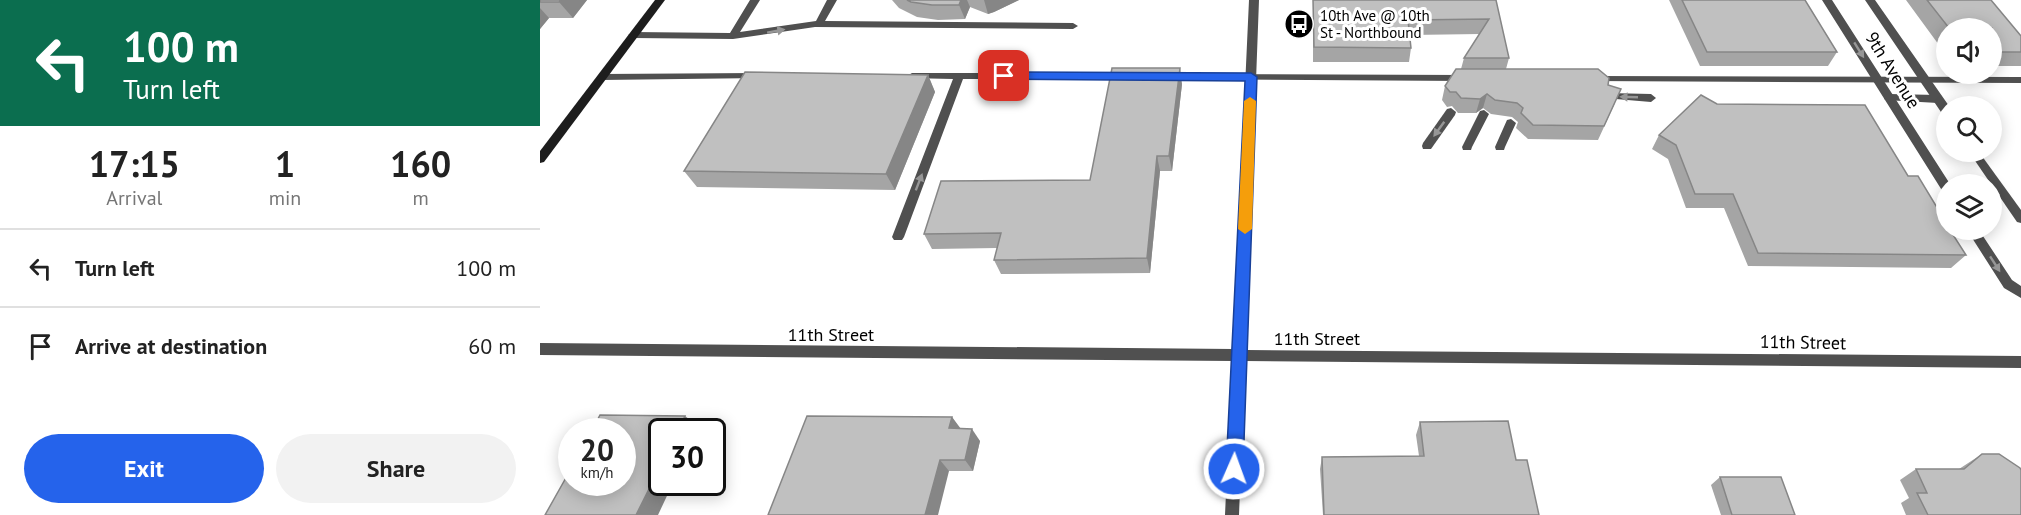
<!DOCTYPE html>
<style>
:root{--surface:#fff;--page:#f2f2f2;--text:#222;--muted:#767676;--line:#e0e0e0;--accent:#2563eb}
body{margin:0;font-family:"PT Sans",sans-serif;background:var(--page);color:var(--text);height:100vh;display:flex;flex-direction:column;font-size:22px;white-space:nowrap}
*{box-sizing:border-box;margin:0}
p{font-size:20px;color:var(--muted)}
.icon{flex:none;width:33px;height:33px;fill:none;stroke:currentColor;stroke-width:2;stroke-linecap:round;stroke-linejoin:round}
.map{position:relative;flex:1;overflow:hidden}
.drawer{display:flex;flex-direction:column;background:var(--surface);width:540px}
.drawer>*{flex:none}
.guide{background:#0b6e4f;color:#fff;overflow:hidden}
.fabs{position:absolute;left:1396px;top:18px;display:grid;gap:12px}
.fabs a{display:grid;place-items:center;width:66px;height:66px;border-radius:50%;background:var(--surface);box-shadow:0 3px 15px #0003;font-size:30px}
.speed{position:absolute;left:18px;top:418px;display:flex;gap:12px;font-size:30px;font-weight:700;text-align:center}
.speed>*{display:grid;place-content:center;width:78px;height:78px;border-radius:50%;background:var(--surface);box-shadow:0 3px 15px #0003;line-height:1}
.speed small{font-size:15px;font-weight:400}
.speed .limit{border:3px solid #111;border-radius:9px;background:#fff;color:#111}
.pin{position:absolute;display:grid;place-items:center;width:51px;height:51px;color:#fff;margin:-26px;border-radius:12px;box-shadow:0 3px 9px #0006}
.me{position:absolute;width:66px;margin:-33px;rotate:2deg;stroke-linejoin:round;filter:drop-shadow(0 0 4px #0008)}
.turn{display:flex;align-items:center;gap:21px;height:126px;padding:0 24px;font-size:27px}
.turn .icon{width:78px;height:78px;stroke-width:2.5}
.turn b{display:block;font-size:42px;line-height:51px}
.eta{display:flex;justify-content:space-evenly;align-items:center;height:102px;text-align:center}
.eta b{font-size:36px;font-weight:700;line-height:42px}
.action{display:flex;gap:12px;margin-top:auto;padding:12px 24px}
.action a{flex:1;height:69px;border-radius:36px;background:var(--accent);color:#fff;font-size:24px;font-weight:700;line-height:69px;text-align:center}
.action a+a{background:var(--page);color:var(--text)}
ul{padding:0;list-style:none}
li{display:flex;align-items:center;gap:18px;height:78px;padding:0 24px;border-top:2px solid var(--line)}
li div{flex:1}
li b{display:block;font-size:22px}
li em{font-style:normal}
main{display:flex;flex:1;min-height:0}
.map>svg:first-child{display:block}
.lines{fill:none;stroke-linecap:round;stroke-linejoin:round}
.service{fill:#505050;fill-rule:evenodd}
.minor{fill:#505050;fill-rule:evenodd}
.secondary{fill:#1d1d1d;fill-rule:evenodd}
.wall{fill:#a5a5a5}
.shaded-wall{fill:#868686}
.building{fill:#c0c0c0;stroke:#868686;stroke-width:1.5}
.oneway{fill:#969696}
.route{fill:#2563eb;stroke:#184099;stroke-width:1.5}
.slow{fill:#f59e0b}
.labels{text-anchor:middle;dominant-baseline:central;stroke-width:6;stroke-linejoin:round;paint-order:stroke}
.far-poi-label{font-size:15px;fill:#000;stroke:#fff;text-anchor:start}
.street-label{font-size:18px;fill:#000;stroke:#fff}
</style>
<main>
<section class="drawer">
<div class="guide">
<div class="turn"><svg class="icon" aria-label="left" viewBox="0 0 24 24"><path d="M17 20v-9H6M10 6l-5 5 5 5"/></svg><div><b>100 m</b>Turn left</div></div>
</div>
<div class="eta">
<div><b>17:15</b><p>Arrival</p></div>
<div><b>1</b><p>min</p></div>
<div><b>160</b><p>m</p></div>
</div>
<ul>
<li><svg class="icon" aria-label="left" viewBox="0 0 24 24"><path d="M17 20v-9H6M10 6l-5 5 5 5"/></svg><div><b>Turn left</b></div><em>100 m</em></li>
<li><svg class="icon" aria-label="arrive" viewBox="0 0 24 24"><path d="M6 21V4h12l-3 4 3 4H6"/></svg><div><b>Arrive at destination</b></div><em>60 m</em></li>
</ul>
<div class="action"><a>Exit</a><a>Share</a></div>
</section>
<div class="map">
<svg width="1481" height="515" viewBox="0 0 1481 515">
<rect width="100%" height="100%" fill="#fff"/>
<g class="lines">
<g class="service">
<polygon points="210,0 220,0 200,32 276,21 287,0 297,0 285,21 533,23 538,26 533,29 275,27 193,39 93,38 88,35 93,32 190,33"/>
<polygon points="217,73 222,76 221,78 62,80 57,77 62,74"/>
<polygon points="372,73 586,73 591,76 586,79 423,79 364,237 362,240 354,240 352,237 413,79 368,78 367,76"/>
<polygon points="624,74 925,75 930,78 925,81 620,79 620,75"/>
<polygon points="1053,76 1481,77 1481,83 1049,81 1048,79"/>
<polygon points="1068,93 1111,94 1116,98 1111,102 1064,98 1064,94"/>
<polygon points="1349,94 1398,95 1403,99 1398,103 1345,100 1344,98"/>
<polygon points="911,108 916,112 915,115 891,149 883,149 882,146 883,143 907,109"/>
<polygon points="944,110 949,114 932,147 931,150 923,150 922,147 940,111"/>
<polygon points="971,119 976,123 965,147 964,150 956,150 955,147 967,120"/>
</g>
<g class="minor">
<polygon points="709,0 719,0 706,350 1481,356 1481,368 705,361 699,515 685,515 692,361 0,355 0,343 693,349"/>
<polygon points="1282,0 1292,0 1410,184 1407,184 1407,193 1403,192"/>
<polygon points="1325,0 1335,0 1409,106 1407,106 1407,116 1403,115"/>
<polygon points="1429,152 1439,152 1481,210 1481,223 1477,222"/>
<polygon points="1427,230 1439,230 1472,280 1481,286 1481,298 1464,288"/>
</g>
<polygon class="secondary" points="115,0 125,0 4,162 0,163 0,151"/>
</g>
<g class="wall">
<polygon points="0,0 47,0 33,18 9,18 0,29"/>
<polygon points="352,0 479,0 454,12 448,14 430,7 425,19 398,20 377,17 359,8"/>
<polygon points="773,0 956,0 969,58 966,69 1068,85 1075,103 1058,140 988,139 976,128 978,122 972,117 951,114 943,108 936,113 918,113 912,106 907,107 902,100 905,86 921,69 924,58 940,34 870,35 871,48 869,62 773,62"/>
<polygon points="1129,0 1265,0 1297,52 1288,66 1160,66"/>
<polygon points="1366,0 1451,0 1481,36 1481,66 1452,66 1452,28 1407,28 1407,56"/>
<polygon points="388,75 395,92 355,190 157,187 144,171"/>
<polygon points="642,84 632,171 620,171 610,273 461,274 454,260 457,248 392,249 384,234 550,180"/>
<polygon points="1177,104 1368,176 1426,255 1411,268 1208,266 1184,208 1146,208 1128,159 1112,149 1119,135"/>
<polygon points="412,417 420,429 440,441 433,471 409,471 228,515"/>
<polygon points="880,422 976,460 999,515 783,515 780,469 782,457 879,456 876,435"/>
<polygon points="1442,454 1481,515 1366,515 1361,503 1369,498 1360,480 1376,469 1419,469"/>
<polygon points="1180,477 1255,515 1181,515 1171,485"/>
</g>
<g class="shaded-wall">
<polygon points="21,0 47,0 33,18 19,2"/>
<polygon points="421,0 427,0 430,7 425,19 419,5"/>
<polygon points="444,0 479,0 454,12 448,14"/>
<polygon points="0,8 9,18 0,29"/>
<polygon points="640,68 642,84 632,171 629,156"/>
<polygon points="388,75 395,92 355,190 346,174"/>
<polygon points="947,94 943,108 936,113 940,99"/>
<polygon points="617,156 620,171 610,273 607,258"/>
<polygon points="145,416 159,427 157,432 137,432"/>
<polygon points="412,417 421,429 409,428"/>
<polygon points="432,429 440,441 433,471 425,460"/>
<polygon points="400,460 409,471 398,515 385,515"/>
<polygon points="122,463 122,483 133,483 118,515 96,515"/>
</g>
<g class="building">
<polygon points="0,0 21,0 19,2 0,2"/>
<polygon points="367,0 421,0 419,5 392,5 371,2"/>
<polygon points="773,0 956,0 969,58 924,58 949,19 868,20 871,48 774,47"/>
<polygon points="1142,0 1265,0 1297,52 1167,52"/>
<polygon points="1387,0 1451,0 1481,36 1481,52 1452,52 1452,28 1409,28"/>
<polygon points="572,68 640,68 629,156 617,156 607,258 454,260 461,233 384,234 401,181 550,180"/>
<polygon points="916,69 1058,69 1069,78 1068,85 1081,89 1064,126 993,125 981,113 983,108 977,103 955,100 947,94 940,99 921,98 916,92 910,92 905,86"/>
<polygon points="205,72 388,75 346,174 144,171"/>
<polygon points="1161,95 1177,104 1325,105 1368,176 1378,176 1407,224 1407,230 1410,230 1426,255 1218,253 1193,194 1155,194 1136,145 1119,135"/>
<polygon points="60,415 145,416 137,432 122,432 122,463 96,515 5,515 32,467 32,483 82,483 82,432 51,432"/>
<polygon points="267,416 412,417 409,428 432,429 425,460 400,460 385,515 228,515"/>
<polygon points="968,421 976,460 987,460 999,515 784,515 782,457 884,456 880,422"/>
<polygon points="1442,454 1459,454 1480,468 1481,470 1481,515 1388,515 1377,493 1387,493 1376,469 1424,469"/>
<polygon points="1180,477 1241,477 1255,515 1192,515"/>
</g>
<defs><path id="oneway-solid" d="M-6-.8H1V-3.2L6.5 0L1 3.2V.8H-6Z" transform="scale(1.5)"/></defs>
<g class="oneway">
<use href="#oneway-solid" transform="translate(236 31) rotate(-10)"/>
<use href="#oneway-solid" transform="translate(1319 50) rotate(58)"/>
<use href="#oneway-solid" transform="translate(1089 97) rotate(-178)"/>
<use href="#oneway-solid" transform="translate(899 129) rotate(126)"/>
<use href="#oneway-solid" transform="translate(379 182) rotate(-69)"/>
<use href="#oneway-solid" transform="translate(1455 264) rotate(57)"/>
</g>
<polygon class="route" points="464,72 711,73 717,77 703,469 700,475 694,477 689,475 686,469 705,81 460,79 460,73"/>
<polygon class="slow" points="710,97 716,101 712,229 705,234 698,229 704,101"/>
<defs>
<g id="bus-disc" transform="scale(1.5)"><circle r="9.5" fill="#000" stroke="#fff"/><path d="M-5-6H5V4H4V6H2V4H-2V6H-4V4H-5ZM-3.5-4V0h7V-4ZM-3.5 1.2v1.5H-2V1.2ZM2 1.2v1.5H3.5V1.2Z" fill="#fff"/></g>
</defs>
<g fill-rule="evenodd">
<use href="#bus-disc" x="759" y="24"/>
</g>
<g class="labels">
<g class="far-poi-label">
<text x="780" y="15">10th Ave @ 10th<tspan x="780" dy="17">St - Northbound</tspan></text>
</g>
<g class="street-label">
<text transform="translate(1353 70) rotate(58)">9th Avenue</text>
<text x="291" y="334">11th Street</text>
<text x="777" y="338">11th Street</text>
<text transform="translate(1263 342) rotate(1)">11th Street</text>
</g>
</g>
</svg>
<div class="fabs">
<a><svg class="icon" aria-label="sound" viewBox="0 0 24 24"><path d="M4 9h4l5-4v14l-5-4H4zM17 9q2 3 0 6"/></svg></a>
<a><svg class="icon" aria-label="search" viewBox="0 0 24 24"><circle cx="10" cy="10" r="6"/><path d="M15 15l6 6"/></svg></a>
<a><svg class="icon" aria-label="layers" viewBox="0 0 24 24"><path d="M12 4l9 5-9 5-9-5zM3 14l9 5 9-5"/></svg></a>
</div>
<div class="speed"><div>20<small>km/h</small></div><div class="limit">30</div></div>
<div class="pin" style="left:464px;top:76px;background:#d93025"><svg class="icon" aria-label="arrive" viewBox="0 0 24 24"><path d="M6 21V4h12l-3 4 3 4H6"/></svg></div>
<svg class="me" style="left:694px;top:469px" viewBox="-20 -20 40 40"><circle r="17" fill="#2563eb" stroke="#fff" stroke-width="3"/><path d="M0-11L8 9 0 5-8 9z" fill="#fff"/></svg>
</div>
</main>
